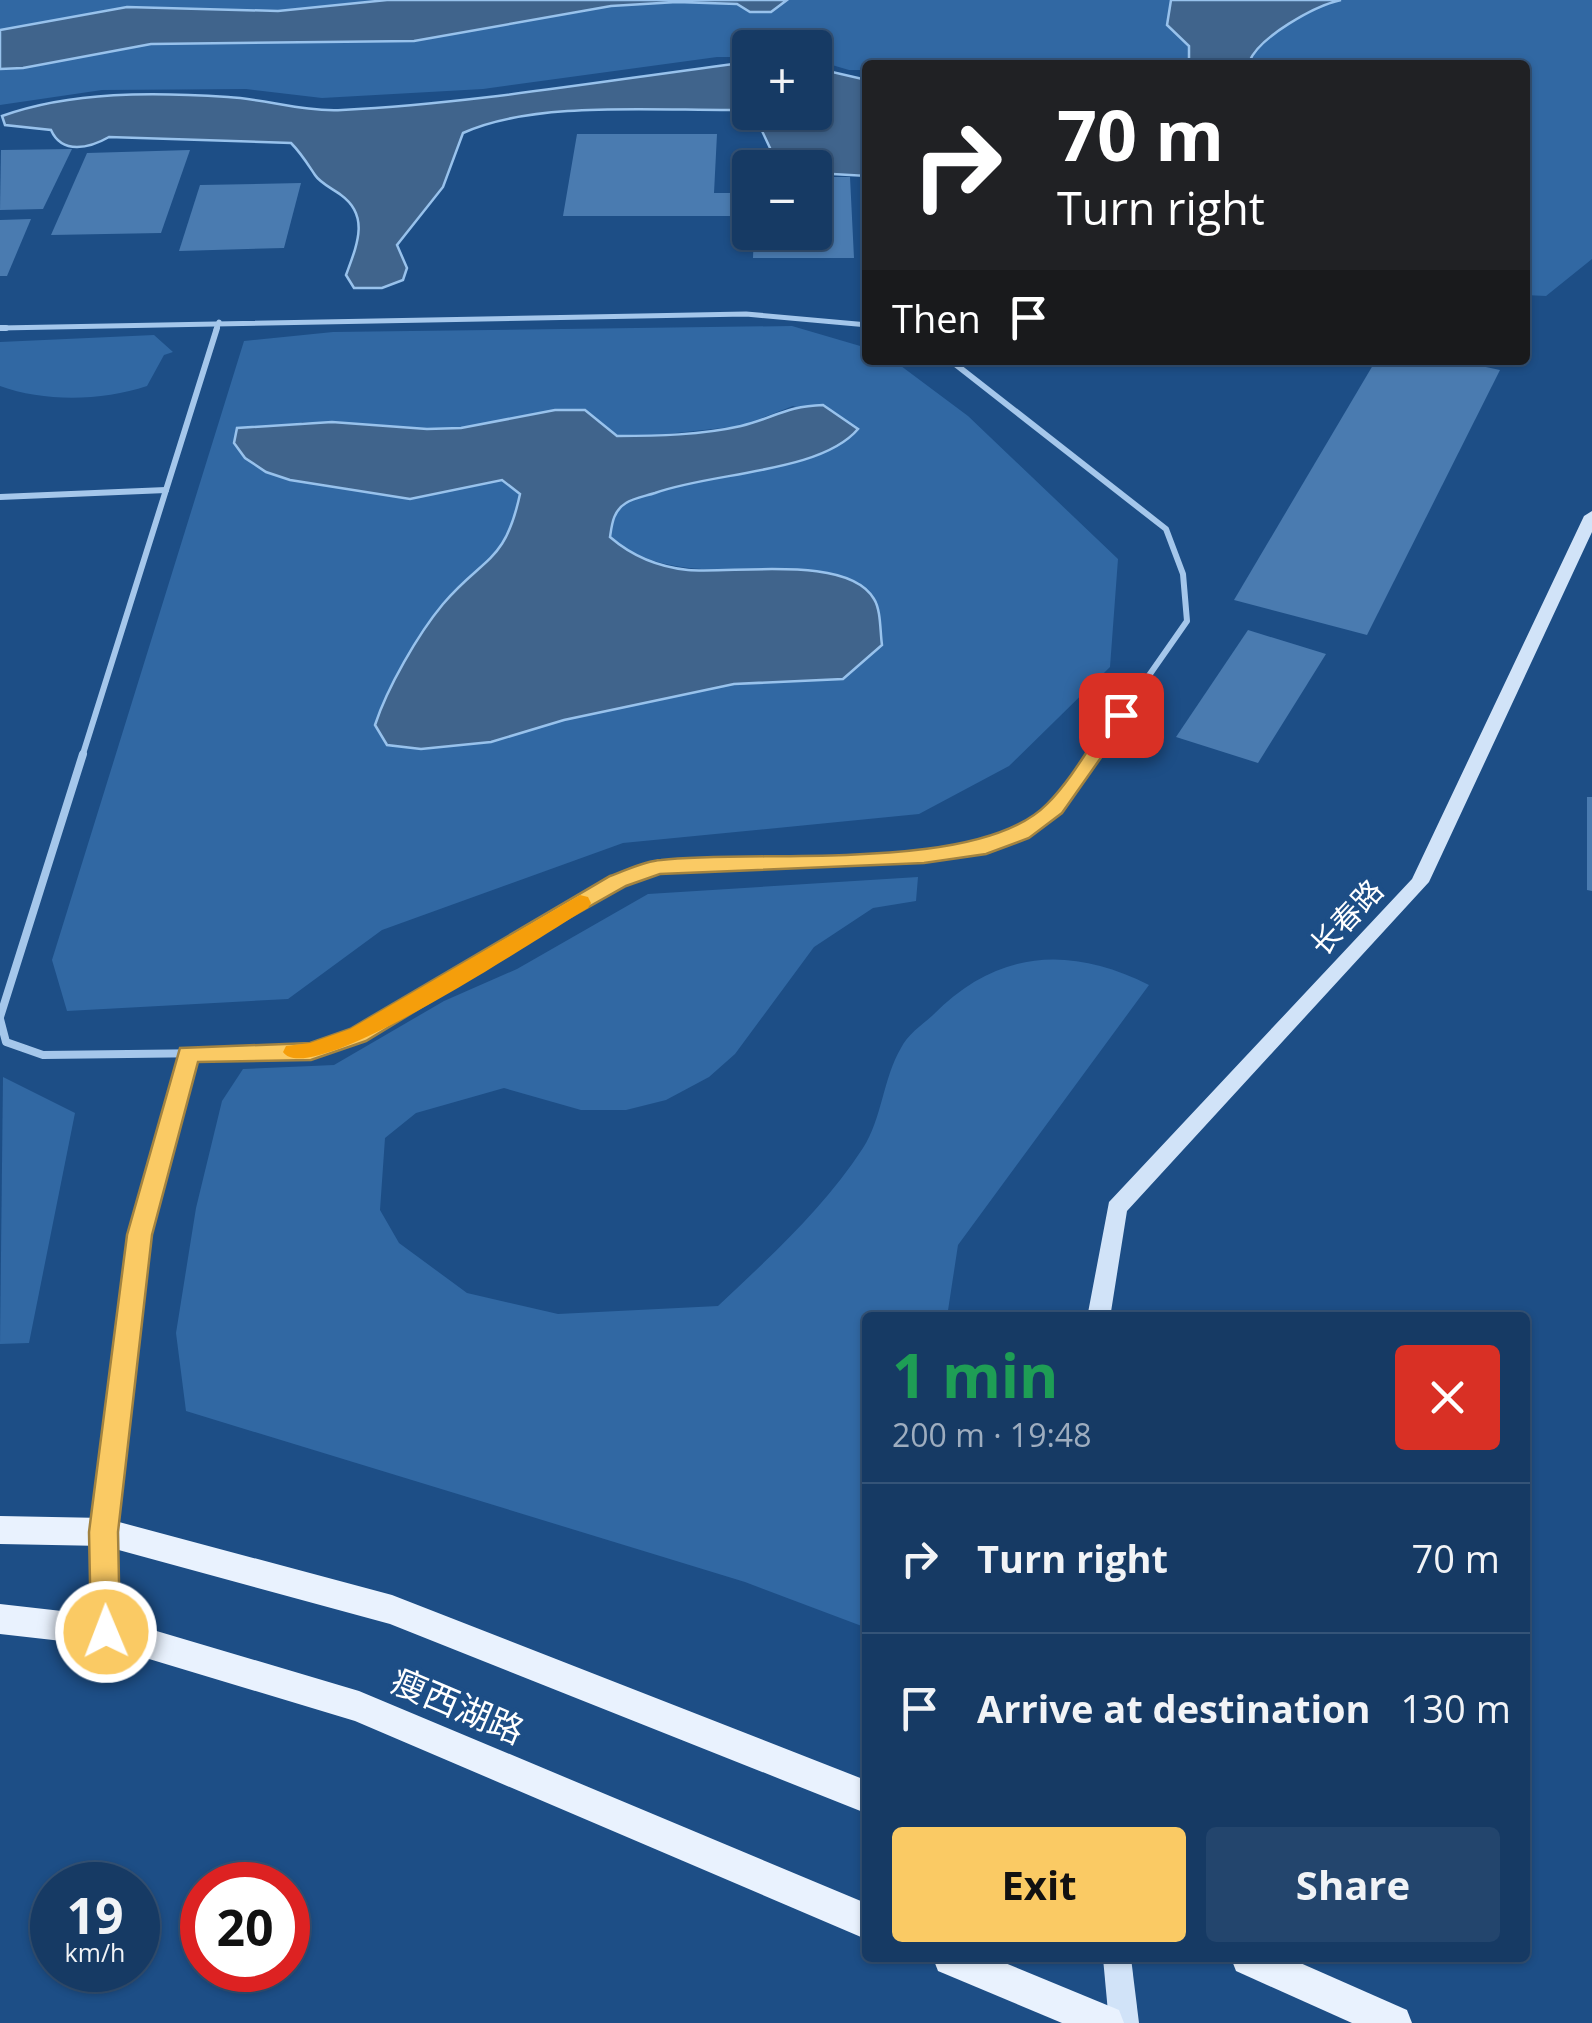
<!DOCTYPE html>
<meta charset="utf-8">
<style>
:root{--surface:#163a64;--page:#23456d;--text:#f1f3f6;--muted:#9eadbf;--line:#355478;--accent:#faca64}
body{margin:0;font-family:"Open Sans","Noto Sans SC",sans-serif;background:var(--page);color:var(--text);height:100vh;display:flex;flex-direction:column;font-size:38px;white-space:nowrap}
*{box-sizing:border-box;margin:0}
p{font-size:32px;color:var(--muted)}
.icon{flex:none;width:55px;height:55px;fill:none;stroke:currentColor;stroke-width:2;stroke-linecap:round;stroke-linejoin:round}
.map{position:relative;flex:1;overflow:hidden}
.sheet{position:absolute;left:862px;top:1312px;width:668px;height:650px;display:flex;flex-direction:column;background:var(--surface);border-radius:10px;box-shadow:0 2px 8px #0004,0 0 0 2px var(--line)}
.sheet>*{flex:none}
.banner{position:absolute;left:862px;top:60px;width:668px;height:305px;border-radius:10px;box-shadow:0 2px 8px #0004,0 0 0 2px var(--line);background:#202124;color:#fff;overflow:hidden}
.buttons{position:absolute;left:732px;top:30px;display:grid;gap:20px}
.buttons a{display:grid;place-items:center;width:100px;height:100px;border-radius:10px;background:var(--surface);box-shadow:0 2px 8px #0004,0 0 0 2px var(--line);font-size:50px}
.speed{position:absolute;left:30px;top:1862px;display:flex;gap:20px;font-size:50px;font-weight:700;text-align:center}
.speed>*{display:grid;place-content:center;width:130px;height:130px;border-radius:50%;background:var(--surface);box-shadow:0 2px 8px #0004,0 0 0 2px var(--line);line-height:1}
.speed small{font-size:25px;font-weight:400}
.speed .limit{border:15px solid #d22;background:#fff;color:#111}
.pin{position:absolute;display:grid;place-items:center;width:85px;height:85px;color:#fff;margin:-42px;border-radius:20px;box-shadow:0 5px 15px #0006}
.me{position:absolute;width:110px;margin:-55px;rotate:359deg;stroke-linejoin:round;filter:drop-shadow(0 0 8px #0008)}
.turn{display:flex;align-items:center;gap:35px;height:210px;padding:0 30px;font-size:45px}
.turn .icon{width:130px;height:130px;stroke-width:2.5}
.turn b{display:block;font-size:70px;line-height:85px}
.then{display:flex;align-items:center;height:95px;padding:0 30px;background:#0003;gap:20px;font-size:38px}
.round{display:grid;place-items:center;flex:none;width:105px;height:105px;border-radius:10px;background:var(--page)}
.summary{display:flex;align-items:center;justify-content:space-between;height:170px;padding:0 30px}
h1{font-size:60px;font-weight:700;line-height:75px;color:#1e9e55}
.primary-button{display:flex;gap:20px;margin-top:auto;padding:20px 30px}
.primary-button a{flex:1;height:115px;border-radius:10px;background:var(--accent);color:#111;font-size:40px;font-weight:700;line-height:115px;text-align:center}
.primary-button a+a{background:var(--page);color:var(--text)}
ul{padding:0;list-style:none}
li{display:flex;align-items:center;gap:30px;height:150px;padding:0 30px;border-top:2px solid var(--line)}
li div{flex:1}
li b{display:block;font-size:38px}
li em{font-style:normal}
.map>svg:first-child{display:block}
.green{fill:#3168a3;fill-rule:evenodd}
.water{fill:#40648c;stroke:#98c2ec;stroke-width:2.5}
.building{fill:#4a7bb0}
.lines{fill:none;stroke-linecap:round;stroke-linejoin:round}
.lane-far3{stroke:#a5c7eb;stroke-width:5}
.lane-far2{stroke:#a5c7eb;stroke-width:6}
.lane-far1{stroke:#a5c7eb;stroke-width:8}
.lane{stroke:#a5c7eb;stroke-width:10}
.secondary{fill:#d1e3f8;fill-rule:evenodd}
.primary{fill:#e9f2fe;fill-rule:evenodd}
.route{fill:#faca64;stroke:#a28341;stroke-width:2.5}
.slow{fill:#f59e0b}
.labels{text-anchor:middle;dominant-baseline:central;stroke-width:8;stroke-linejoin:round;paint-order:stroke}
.street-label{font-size:30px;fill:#fff;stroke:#1d4e86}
.near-street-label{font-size:35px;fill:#fff;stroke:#1d4e86}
</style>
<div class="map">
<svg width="1592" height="2023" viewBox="0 0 1592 2023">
<rect width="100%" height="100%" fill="#1d4e86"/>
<g class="green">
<polygon points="0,0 1592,0 1592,259 1546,296 1525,295 1525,65 868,65 867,70 849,70 815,60 815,48 750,48 750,57 717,57 483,89 322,98 246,89 102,90 0,105"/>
<path d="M792 326 867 348 868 360H893L968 416 1118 559 1110 667 1009 766 919 814 623 843 382 930 288 999 67 1011 52 960 244 341 333 332ZM793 406 858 429C821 473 711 472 654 493 646 496 633 498 625 503 613 512 612 524 610 537 667 583 732 565 799 570 820 572 840 577 860 583L843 679 734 684 564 720 491 742 421 749 442 605 501 550 511 533 520 494 502 480 410 499 290 480 266 472 302 422 427 429 461 428 555 410H585L616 436H648L741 426Z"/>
<path d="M154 335 173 352 164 355 147 386C102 401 44 402 0 386V342Z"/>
<path d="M918 877 916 901 873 908 814 947 735 1054 709 1077 666 1100 626 1110H581L504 1088 416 1113 385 1138 380 1210 399 1243 467 1293 558 1314 718 1306C771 1256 823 1209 863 1148 882 1119 883 1078 901 1048 907 1035 923 1024 933 1015 997 950 1069 945 1149 985L958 1245 947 1317 868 1318 867 1628 745 1582 186 1411 176 1333 196 1208 222 1101 243 1069 334 1065 444 1001 517 969 648 894Z"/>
<polygon points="3,1077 75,1113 29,1343 0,1344"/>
</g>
<g class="water">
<polygon points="387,0 787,0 771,12 750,12 737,4 677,2 611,6 414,41 151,44 23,68 0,69 0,30 127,7 278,11"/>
<path d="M1171 0H1341C1314 6 1259 37 1249 62L1189 61V46L1167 25Z"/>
<path d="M750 62V112H815V68L867 80V176L815 173V168L787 167 777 163 756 118 740 110C660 111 535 100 463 133L443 187 397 245 407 268 403 280 382 288H354L346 275C357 245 370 216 341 195 333 189 320 183 315 175 307 163 301 153 291 143L109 137C90 148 62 155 51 130L5 125 2 116C72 91 154 92 228 97 266 99 303 112 342 110 479 103 614 79 750 62Z"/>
<path d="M823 405 858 429C821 473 712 472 655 493 646 496 633 498 626 503 613 511 612 524 610 537 632 556 659 567 688 570 734 574 848 554 874 599 881 610 880 631 882 645L843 679 734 684 564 720 491 742 421 749 387 745 375 725C387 688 418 634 443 604 484 556 505 564 520 494L502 480 410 499 290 480 266 472 245 458 234 443 237 428 332 422 427 429 461 428 555 410H585L617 436C657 436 701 435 741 426 774 418 786 406 823 405Z"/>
</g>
<g class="building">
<polygon points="577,134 717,134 714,193 750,193 750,216 563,216"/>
<polygon points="72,149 43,209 0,210 1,150"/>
<polygon points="190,150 161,233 51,235 87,153"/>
<polygon points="815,177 850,177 854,258 753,258 754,232 815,232"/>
<polygon points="301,183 284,248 179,251 200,185"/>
<polygon points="31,219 7,276 0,276 0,220"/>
<polygon points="1376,360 1453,360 1500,370 1367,635 1234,600"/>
<polygon points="1248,630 1326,654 1258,763 1176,737"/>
<polygon points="1587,797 1592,797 1592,891 1587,890"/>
</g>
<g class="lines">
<g class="lane-far3">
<polyline points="0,328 746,314 868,325"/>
<polyline points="216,330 219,322"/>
</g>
<g class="lane-far2">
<polyline points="0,328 6,328"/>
<polyline points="950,360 1166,529 1183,574 1187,621 1092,757"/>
<polyline points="0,497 166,490"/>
<polyline points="82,757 217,328"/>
</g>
<g class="lane-far1">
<polyline points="0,1017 83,754"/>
<polyline points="0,1019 6,1042 43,1055 311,1052 358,1035 618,881 658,867 924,856 979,849 1022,833 1055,809 1093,754"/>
<polyline points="131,1309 140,1235 188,1054"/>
</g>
<g class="lane">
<polyline points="104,1526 131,1306"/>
<polyline points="104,1540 106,1626"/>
</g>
<g class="secondary">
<polygon points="1592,511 1592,532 1429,882 1127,1211 1110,1318 1087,1318 1109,1202 1412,879 1584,516"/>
<polygon points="1103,1958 1131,1958 1139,2023 1109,2023"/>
</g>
<g class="primary">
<polygon points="0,1516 104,1518 392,1595 868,1781 868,1814 390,1624 104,1546 0,1544"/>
<polygon points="0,1604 106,1616 359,1691 868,1904 868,1940 355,1721 106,1646 0,1634"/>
<polygon points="933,1958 993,1958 1119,2010 1124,2023 1062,2023 938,1971"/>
<polygon points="1231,1958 1289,1958 1407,2010 1412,2023 1352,2023 1236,1971"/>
</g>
</g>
<path class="route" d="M1121 709 1131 715 1062 813 1029 838 986 854 924 863 660 874 626 886 555 926 366 1041 311 1060 198 1062 152 1235 118 1532 120 1632 116 1641 106 1645 95 1641 91 1632 89 1532 127 1235 180 1048 310 1043 350 1029 610 876C627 870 644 861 661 860 759 849 979 874 1047 804 1073 778 1093 740 1114 711Z"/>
<path class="slow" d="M580 895 588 897 591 903 588 908C548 931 310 1092 283 1052L286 1046 310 1043 350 1029Z"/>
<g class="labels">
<g class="street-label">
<text transform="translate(1346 917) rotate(-47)">长春路</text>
</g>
<g class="near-street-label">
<text transform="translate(458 1705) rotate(23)">瘦西湖路</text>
</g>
</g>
</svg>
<div class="buttons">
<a>+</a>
<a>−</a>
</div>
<div class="speed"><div>19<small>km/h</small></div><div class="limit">20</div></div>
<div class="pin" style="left:1121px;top:715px;background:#d93025"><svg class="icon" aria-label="arrive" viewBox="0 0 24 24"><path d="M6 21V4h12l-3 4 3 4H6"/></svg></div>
<svg class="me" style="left:106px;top:1632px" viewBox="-20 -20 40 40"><circle r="17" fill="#faca64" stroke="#fff" stroke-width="3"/><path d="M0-11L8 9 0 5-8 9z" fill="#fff"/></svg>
<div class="banner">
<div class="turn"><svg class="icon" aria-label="right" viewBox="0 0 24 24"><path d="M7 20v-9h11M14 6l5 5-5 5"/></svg><div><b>70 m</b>Turn right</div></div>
<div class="then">Then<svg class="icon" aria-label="arrive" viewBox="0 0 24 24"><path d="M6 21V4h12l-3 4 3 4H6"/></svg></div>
</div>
<section class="sheet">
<div class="summary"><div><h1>1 min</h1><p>200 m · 19:48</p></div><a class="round" style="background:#d93025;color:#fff"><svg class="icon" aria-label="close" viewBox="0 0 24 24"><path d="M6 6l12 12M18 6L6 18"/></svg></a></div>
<ul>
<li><svg class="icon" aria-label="right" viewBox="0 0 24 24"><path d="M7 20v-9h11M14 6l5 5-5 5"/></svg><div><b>Turn right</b></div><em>70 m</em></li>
<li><svg class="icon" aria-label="arrive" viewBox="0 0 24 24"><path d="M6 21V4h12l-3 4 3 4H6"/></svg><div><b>Arrive at destination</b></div><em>130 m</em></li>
</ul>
<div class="primary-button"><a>Exit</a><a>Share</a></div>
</section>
</div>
